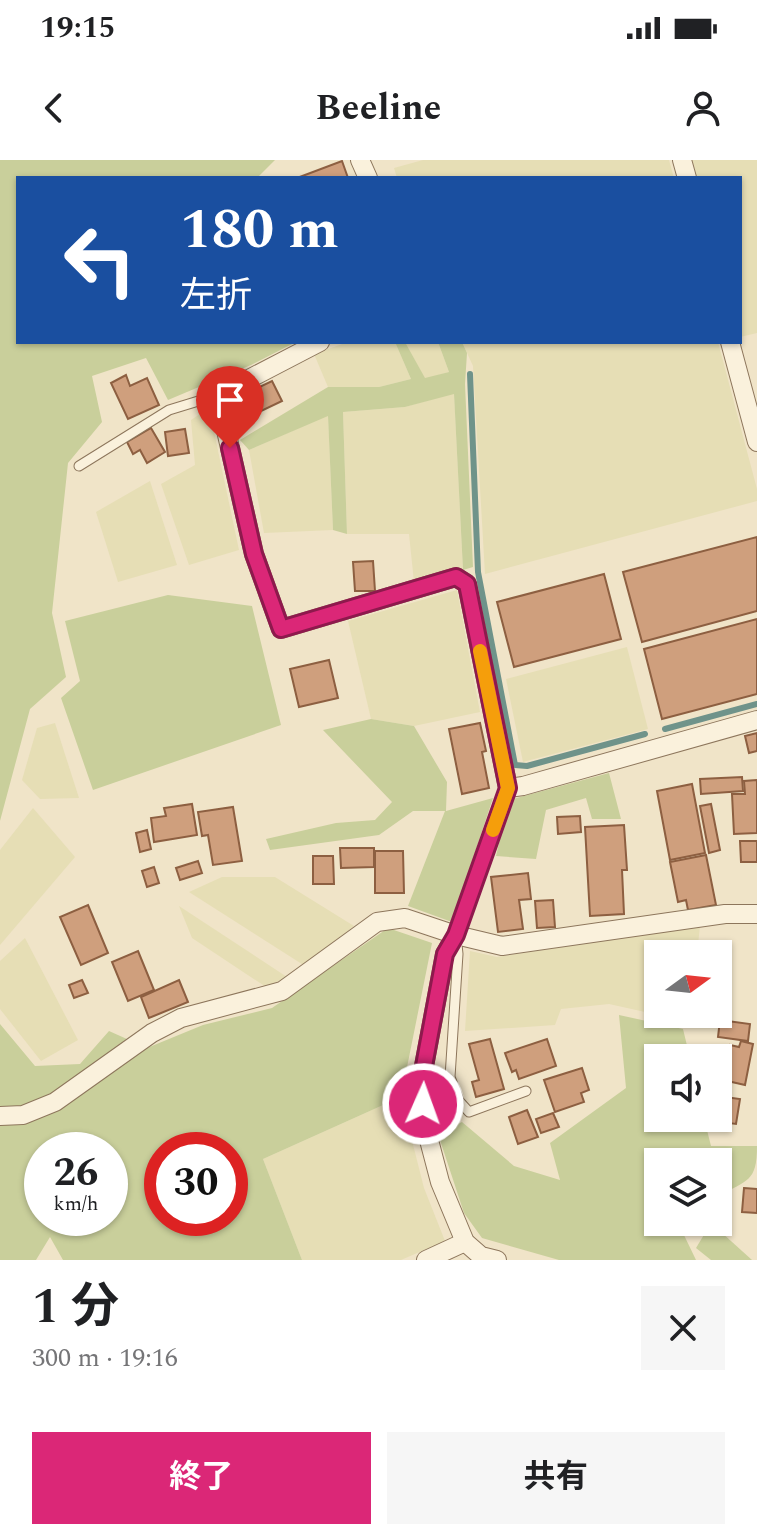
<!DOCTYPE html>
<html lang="ja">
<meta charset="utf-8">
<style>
:root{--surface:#fff;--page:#f6f6f6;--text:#202124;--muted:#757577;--accent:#db2777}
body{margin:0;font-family:Spectral,"Noto Sans JP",serif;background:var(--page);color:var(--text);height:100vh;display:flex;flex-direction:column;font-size:30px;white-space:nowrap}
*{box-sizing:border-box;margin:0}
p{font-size:26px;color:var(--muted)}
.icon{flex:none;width:44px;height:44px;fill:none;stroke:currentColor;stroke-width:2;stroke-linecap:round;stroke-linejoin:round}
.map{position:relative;height:1100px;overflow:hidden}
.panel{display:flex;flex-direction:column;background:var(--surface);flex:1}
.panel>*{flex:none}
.top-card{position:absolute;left:16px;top:16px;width:726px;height:168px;border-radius:0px;box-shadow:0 2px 6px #0004;background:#1a4fa0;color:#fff;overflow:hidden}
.needle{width:52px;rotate:75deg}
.controls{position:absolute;left:644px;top:780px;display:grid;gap:16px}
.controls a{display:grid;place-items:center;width:88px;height:88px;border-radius:0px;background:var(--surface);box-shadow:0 2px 6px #0004;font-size:40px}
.speed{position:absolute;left:24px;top:972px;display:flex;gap:16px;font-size:40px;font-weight:700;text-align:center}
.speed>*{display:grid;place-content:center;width:104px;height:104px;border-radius:50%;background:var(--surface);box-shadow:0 2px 6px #0004;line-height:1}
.speed small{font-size:20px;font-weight:400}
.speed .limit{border:12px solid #d22;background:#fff;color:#111}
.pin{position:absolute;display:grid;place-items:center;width:68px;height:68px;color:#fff;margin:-82px -34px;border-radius:50% 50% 50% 0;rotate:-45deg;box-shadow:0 0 8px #0007}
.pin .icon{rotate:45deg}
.me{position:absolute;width:88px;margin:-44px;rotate:2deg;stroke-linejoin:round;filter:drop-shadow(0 0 6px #0008)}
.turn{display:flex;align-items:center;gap:28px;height:168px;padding:0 32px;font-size:36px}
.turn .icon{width:104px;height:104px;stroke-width:2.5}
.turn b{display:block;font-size:56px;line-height:68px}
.round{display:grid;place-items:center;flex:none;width:84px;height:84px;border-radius:0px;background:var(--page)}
.summary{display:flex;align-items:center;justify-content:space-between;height:136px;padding:0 32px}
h1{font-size:48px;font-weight:700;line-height:60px}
.button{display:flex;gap:16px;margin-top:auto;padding:16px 32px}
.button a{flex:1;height:92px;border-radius:0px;background:var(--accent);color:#fff;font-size:32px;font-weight:700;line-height:92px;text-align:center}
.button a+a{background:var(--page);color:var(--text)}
.status{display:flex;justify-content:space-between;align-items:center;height:56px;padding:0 40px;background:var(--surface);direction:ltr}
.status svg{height:22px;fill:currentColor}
header{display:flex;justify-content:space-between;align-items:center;height:104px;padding:0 32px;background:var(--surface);font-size:36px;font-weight:700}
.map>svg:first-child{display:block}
.farmland{fill:#e6deb5}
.green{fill:#c9cf9b;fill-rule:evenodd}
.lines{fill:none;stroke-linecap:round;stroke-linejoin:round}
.stream{stroke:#6f938a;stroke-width:6}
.building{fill:#cf9f7d;stroke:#8d5f41;stroke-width:2}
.service-casing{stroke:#8d765c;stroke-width:11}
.minor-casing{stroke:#8d765c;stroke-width:20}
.service{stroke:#faf1dc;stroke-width:9}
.minor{stroke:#faf1dc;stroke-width:18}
.route-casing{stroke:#8e194d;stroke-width:20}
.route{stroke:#db2777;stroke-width:14}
.slow{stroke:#f59e0b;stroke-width:14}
</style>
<div class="status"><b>19:15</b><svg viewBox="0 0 49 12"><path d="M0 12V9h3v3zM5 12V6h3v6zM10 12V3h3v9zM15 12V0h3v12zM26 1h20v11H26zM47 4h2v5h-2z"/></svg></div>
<header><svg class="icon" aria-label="back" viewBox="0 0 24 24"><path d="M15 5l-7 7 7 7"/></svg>Beeline<svg class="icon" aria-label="person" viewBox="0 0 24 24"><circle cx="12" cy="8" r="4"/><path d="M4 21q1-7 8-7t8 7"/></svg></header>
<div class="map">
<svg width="757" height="1100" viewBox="0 0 757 1100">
<rect width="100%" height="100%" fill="#f0e4c8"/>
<g class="farmland">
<polygon points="423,0 669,0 674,18 397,18 394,8"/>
<polygon points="692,0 757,0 757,173 740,177 740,18 697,18"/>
<polygon points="348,182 395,182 411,219 379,227 328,227 314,194"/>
<polygon points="405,182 438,182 449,212 425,219"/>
<polygon points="462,182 718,182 757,329 757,341 485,414 473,206"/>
<polygon points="454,233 463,410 414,422 409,374 347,374 343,252 405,247"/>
<polygon points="209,248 239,390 189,405 161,324 195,305 191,260"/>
<polygon points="328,255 333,370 264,373 249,290"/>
<polygon points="150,321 177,405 118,422 96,352"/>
<polygon points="457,430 480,552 414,566 371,559 348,461"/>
<polygon points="627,487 648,569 523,602 506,519"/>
<polygon points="55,563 79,638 40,639 22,620 37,568"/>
<polygon points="33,648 75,697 0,785 0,690"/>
<polygon points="222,717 275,717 354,766 305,806 189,732"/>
<polygon points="179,746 287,817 266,827 192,778"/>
<polygon points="700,766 697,794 658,794 658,854 691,854 690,862 609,844 561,849 555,865 465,871 470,791 497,797"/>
<polygon points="25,778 78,880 41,901 0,849 0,801"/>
<polygon points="401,937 424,1028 445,1081 401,1100 302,1100 263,999"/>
</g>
<g class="green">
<polygon points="0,0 275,0 257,18 18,18 18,182 296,182 251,205 168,240 146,198 92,216 102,262 68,303 52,453 66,517 30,549 0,661"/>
<polygon points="395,182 405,182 425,218 449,212 438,182 462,182 467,193 465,224 473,407 463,410 454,234 405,247 343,252 347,374 333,370 328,256 249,290 240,280 328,227 379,227 411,219"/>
<polygon points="168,435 252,446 281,565 93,630 61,538 80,521 65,461"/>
<polygon points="371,559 414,566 447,622 446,651 493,638 452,762 408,746 445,651 413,651 379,675 270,690 266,679 336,663 375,660 392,642 323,570"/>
<polygon points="609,613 621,659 592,659 586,638 546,650 536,699 496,696 509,640"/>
<path d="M388 768 432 783 401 937 263 999 302 1100H63L50 1077 36 1100H0V864L35 906 80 904 109 871 147 888 203 865 272 848ZM42 990H110V1058H42ZM162 990H230V1058H162Z"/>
<path d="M619 855 683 869 690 898H658V958H704L711 986H757C757 1023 747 1019 718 1037V1002H658V1062H690L683 1073 696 1100H559L482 1078 464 1053 438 974 462 962 514 1006 560 1020 550 983 626 928Z"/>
<polygon points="711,1063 752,1100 711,1100 696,1088"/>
</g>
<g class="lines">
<g class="stream">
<polyline points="470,214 478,412 515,605 527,606 645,574"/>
<polyline points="665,569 757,544"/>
</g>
</g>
<g class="building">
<polygon points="342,1 348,18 297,18"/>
<polygon points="126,215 130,226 147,218 159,245 128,259 111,223"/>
<polygon points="272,221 282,241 242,260 232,240"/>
<polygon points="151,268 165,292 147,303 140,290 133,294 127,282"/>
<polygon points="185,269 189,293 168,296 165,272"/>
<polygon points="757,377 757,451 642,482 623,412"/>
<polygon points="373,401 375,431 355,431 353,402"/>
<polygon points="604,414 621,479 514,507 497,442"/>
<polygon points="757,459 757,534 662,559 644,489"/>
<polygon points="329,500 338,538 299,547 290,509"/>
<polygon points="480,563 486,591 482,592 489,628 462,634 449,569"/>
<polygon points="757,573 757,591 749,593 745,576"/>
<polygon points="742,617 743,631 701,634 700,619"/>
<polygon points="757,620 757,673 734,674 732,634 745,634 744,621"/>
<polygon points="692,624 705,693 670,700 657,631"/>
<polygon points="192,644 197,675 154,682 151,658 166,656 164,648"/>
<polygon points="711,644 720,690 709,693 700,646"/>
<polygon points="233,647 242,701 213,705 208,675 202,676 198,652"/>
<polygon points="580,656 581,672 558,674 557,657"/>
<polygon points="624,665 627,710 622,710 624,754 590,756 585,667"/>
<polygon points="147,670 151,689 140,692 136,673"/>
<polygon points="740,681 757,681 757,702 741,702"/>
<polygon points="340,688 374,688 374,707 341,708"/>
<polygon points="375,691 403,691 404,733 375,733"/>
<polygon points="706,695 716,745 688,750 686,740 678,742 670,702"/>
<polygon points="313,696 333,696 334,724 313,724"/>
<polygon points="198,701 202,713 180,720 176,708"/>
<polygon points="154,707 159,723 147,727 142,711"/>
<polygon points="528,713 531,739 519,740 523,769 498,772 491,717"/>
<polygon points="553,740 555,767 537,768 535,741"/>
<polygon points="88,745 108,793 81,805 60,757"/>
<polygon points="138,791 154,830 128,841 112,802"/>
<polygon points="82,820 88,833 74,838 69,825"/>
<polygon points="179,820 188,842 149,858 141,837"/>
<polygon points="720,860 750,864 748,881 718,877"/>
<polygon points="490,879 504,929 476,937 472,922 479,920 469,884"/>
<polygon points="547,879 556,906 519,919 516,910 512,912 505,893"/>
<polygon points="741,881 753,884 745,925 723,920 730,885 739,887"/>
<polygon points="582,908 589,930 581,933 584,942 555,952 544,920"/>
<polygon points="725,937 740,939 736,964 721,962"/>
<polygon points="527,950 538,977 518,984 509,957"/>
<polygon points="553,953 559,967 541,973 536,959"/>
<polygon points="744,1028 757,1029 757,1053 742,1052"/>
</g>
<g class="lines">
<g class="service-casing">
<g id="service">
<polyline points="79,306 169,250 218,235"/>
<polyline points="508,628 456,775 458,794 450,917 459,941 469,952 526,931"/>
</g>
</g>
<g class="minor-casing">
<g id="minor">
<polyline points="360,0 368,18"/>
<polyline points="682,0 687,18"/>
<polyline points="320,182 218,235 254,394 281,469 456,417 467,424 508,628 523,626 757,560"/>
<polyline points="730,182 757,282"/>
<polyline points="456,775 445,794 421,922 425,965 440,1022 465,1082 481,1096 497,1100"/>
<polyline points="0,956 23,955 55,942 152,873 181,858 282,831 377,762 405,758 456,775 502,786 725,754 757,754"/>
<polyline points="426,1100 465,1082"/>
</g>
</g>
<use href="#service" class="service"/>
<use href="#minor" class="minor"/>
</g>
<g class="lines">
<g class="route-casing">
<polyline id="route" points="230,288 254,394 281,469 456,417 467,424 508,628 456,775 445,794 421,922 423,944"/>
</g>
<use href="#route" class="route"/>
<polyline class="slow" points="480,491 508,628 493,670"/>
</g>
</svg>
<div class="controls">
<a><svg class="needle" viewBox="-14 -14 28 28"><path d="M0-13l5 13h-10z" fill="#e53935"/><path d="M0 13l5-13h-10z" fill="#757577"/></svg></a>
<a><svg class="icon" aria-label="sound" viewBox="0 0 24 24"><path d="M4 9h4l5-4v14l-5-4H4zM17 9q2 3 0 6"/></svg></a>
<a><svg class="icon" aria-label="layers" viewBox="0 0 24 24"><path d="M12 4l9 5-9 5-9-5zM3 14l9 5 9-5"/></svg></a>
</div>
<div class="speed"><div>26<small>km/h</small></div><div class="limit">30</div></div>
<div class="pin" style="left:230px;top:288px;background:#d93025"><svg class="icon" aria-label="arrive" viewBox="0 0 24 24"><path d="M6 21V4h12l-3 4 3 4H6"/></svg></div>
<svg class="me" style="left:423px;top:944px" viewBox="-20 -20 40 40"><circle r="17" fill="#db2777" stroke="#fff" stroke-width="3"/><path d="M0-11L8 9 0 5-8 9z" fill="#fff"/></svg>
<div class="top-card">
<div class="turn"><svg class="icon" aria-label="left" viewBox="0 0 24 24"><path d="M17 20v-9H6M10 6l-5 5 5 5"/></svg><div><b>180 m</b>左折</div></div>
</div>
</div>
<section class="panel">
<div class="summary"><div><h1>1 分</h1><p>300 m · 19:16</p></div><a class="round"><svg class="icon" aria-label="close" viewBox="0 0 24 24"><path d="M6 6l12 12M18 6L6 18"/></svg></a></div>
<div class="button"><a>終了</a><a>共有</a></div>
</section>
